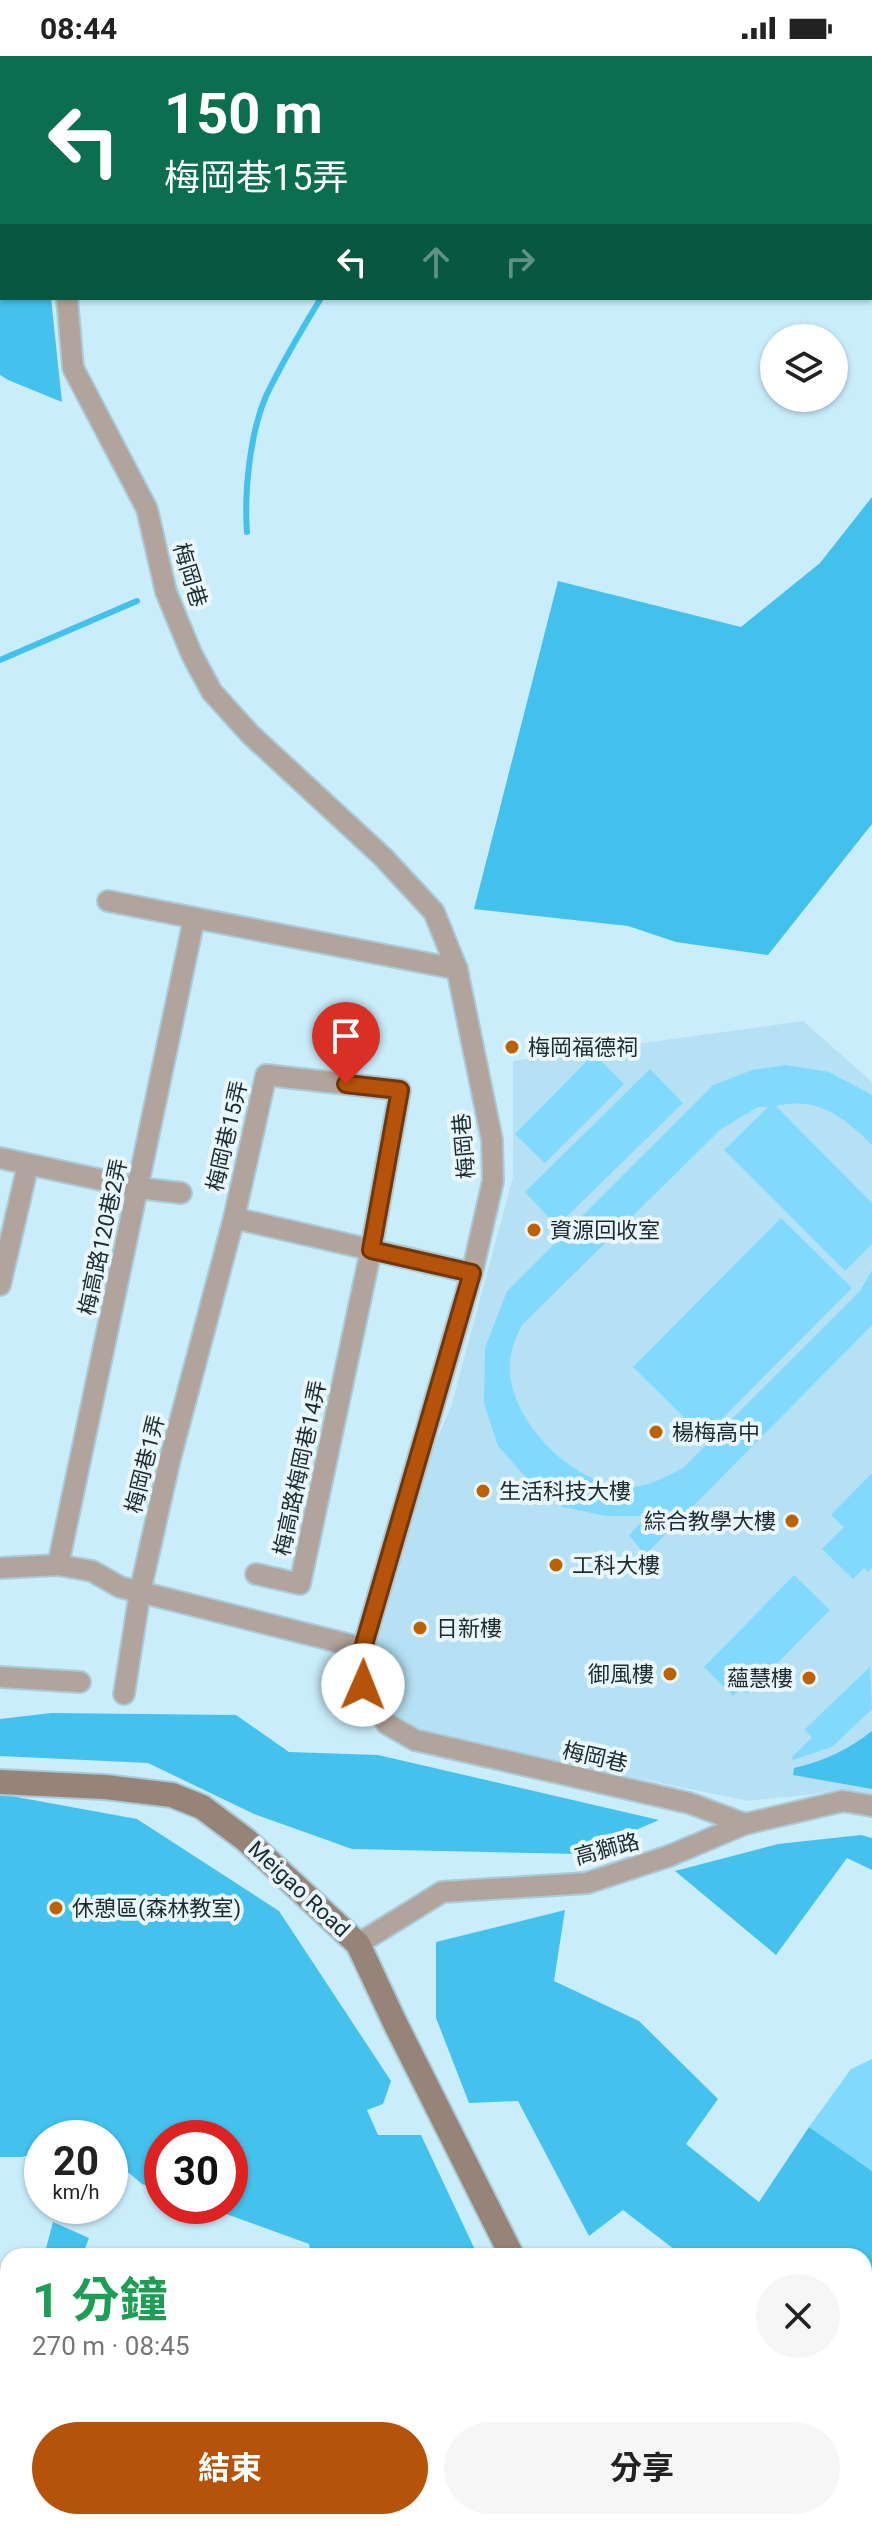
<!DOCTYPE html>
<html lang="zh-TW">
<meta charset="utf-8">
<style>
:root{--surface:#fff;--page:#f6f6f6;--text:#222;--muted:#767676;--accent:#b45309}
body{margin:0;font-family:Roboto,"Noto Sans TC",sans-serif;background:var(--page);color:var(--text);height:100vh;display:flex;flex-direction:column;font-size:30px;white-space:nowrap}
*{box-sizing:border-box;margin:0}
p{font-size:26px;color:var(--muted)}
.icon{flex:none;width:44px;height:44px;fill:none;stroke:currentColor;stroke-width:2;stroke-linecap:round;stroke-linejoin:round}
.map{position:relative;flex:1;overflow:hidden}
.side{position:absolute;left:0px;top:2192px;width:872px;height:282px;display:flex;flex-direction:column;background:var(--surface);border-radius:24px 24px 0 0;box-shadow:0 2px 6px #0004}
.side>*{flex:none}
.guide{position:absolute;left:0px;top:0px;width:872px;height:244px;box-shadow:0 2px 6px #0004;background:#0b6e4f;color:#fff;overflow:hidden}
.fabs{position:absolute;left:760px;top:268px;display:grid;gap:16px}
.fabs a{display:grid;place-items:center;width:88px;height:88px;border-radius:50%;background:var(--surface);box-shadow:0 2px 6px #0004;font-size:40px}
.speed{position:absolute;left:24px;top:2064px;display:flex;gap:16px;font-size:40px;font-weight:700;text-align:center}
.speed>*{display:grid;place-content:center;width:104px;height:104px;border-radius:50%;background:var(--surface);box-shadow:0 2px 6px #0004;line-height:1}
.speed small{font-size:20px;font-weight:400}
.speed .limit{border:12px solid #d22;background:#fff;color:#111}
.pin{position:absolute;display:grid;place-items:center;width:68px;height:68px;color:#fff;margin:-82px -34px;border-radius:50% 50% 50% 0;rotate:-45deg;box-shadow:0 0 8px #0007}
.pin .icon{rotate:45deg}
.me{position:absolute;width:88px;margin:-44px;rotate:1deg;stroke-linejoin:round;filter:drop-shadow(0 0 6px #0008)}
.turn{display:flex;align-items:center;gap:28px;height:168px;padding:0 32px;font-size:36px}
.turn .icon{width:104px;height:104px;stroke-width:2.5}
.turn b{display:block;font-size:56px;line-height:68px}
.lanes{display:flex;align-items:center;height:76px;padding:0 32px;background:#0003;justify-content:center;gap:40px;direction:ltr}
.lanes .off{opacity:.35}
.round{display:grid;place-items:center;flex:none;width:84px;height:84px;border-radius:42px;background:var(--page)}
.headline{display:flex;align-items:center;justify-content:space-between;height:136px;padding:0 32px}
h1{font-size:48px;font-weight:700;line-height:60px;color:#1e9e55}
.action{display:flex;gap:16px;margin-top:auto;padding:16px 32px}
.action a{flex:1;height:92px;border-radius:48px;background:var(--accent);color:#fff;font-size:32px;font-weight:700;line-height:92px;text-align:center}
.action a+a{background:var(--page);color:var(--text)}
.status{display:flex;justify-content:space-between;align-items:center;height:56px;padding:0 40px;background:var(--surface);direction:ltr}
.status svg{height:22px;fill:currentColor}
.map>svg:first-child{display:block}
.built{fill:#b6e1f4}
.green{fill:#81dafd}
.forest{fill:#44c2ed}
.water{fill:#43c1ed}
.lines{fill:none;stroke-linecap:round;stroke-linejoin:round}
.stream{stroke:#43c1ed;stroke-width:6}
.street-casing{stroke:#abcad7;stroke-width:24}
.secondary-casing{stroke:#abcad7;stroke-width:28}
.street{stroke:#b1a49c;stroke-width:20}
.secondary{stroke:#978478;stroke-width:24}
.route-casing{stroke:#753606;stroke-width:20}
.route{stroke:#b45309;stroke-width:14}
.poi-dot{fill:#bc6202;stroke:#e9f7fd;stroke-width:3}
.labels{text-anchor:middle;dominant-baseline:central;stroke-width:8;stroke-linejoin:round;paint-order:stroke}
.street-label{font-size:22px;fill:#1d2b31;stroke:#e9f7fd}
.poi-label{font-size:22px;fill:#1d2b31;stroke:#e9f7fd;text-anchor:start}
</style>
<div class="status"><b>08:44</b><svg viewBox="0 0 49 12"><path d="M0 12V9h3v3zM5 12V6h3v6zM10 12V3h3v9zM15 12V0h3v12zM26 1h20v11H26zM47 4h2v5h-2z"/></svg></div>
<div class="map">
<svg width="872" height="2473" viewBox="0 0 872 2473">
<rect width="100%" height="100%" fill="#caedfc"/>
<polygon class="built" points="803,965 872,1026 872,1741 832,1736 749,1745 404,1675 384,1644 375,1594 429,1401 451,1351 513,1121 513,1005"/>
<g class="green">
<polygon points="594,998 624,1028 545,1107 515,1078"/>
<path d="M786 1009 829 1016 872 1039V1089C843 1061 818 1040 776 1050L872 1147V1188L845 1215 724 1094 768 1051H758L721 1073 522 1269C514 1285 509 1298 510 1316 513 1369 577 1432 631 1431 650 1430 667 1420 683 1412L860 1235 872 1214V1269L645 1499 629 1479 647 1460H606L563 1451 529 1425 498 1390 484 1347 485 1292 507 1235 713 1029 752 1014Z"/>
<polygon points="650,1013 683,1047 557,1170 525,1136"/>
<polygon points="781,1162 852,1232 704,1381 633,1311"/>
<polygon points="872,1417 872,1512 868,1516 864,1512 853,1523 822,1493 844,1471 831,1459"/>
<polygon points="794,1519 830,1554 747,1638 741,1633 733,1640 704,1611"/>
<polygon points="870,1611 872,1653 832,1691 793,1704 792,1701 812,1682 805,1673"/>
<polygon points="872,2003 872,2115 809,2071 851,2013"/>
</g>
<g class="forest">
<polygon points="0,0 110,0 2,2 2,242 51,242 62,346 8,324 0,319"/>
<polygon points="51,1657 236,1659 289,1696 378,1699 659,1764 580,1798 352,1793 254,1758 148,1707 0,1700 0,1663"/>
<path d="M872 1675V1733L793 1719 794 1712C824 1705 848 1694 872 1675Z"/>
<polygon points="0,1738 137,1763 279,1855 391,2025 383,2048 367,2054 378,2079 421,2079 478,2200 311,2200 309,2188 204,2150 230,2150 230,2082 162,2082 162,2135 142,2128 110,2101 110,2082 42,2082 42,2097 21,2101 0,2101"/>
<polygon points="861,1779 872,1782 872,1814 847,1802 776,1899 675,1815 778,1788"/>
<polygon points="565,1854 554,1925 639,1965 718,2043 686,2088 759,2146 809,2071 872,2115 872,2473 794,2473 789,2466 864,2466 864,2200 683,2200 623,2154 589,2180 518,2045 469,2047 436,1962 436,1886"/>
<polygon points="53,2166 89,2182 82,2200 44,2200"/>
<polygon points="428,2466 520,2466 529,2473 430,2473"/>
</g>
<polygon class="water" points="872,441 872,768 768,899 676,886 628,870 474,853 558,525 741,571 820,507"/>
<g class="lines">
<g class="stream">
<polyline points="468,2 469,0"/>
<path d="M247 476C244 436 250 377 266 340 282 307 302 273 321 242"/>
<polyline points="0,604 137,545"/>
</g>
<g class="street-casing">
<g id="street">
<polyline points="127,2 128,0"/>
<polyline points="870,34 872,32"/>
<polyline points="67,242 73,312 147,453 166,536 192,599 212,636 250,678 383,801 434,856 457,913 492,1084 493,1125 472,1217 363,1592 363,1629 387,1668 415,1684 689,1747 745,1768"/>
<polyline points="108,845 457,913"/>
<polyline points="0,1102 139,1132 181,1137"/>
<polyline points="234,1162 472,1217"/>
<polyline points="0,1229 28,1109"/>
<polyline points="58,1509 194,863"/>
<polyline points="0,1512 58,1509 92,1515 120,1531 363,1592"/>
<polyline points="0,1621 80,1626"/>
<polyline points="124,1638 140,1536 170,1403 234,1162 266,1019 400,1034 371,1194 300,1528 256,1518"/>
<polyline points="358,1888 442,1836 587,1827 669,1800 745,1768 843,1745 872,1750"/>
</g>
</g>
<g class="secondary-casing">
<g id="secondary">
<polyline points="0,1726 105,1731 172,1739 202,1751 246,1784 358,1888 395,1967 512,2200"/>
<polyline points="635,2466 638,2473"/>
</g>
</g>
<use href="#street" class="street"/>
<use href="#secondary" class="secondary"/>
</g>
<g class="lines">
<g class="route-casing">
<polyline id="route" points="346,1028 400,1034 371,1194 472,1217 363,1592 363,1629"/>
</g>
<use href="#route" class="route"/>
</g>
<g class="poi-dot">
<circle cx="512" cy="991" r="8"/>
<circle cx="534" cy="1174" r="8"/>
<circle cx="656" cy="1376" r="8"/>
<circle cx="483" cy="1435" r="8"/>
<circle cx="792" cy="1465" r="8"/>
<circle cx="556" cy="1509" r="8"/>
<circle cx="420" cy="1572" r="8"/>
<circle cx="670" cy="1618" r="8"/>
<circle cx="809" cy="1622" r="8"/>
<circle cx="56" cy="1852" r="8"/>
</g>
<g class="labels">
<g class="street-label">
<text transform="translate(190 519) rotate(73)">梅岡巷</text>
<text transform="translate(227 1080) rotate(-77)">梅岡巷15弄</text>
<text transform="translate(464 1090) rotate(-95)">梅岡巷</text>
<text transform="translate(103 1181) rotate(-78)">梅高路120巷2弄</text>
<text transform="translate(145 1408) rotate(-76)">梅岡巷1弄</text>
<text transform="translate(300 1412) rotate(-78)">梅高路梅岡巷14弄</text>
<text transform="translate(595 1701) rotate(13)">梅岡巷</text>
<text transform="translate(607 1793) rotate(-15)">高獅路</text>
<text transform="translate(299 1833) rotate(43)">Meigao Road</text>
</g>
<g class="poi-label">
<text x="528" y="991">梅岡福德祠</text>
<text x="550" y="1174">資源回收室</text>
<text x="672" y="1376">楊梅高中</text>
<text x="499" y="1435">生活科技大樓</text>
<text x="776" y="1465" text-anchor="end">綜合教學大樓</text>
<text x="572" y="1509">工科大樓</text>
<text x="436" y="1572">日新樓</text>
<text x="654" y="1618" text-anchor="end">御風樓</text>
<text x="793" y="1622" text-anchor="end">蘊慧樓</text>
<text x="72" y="1852">休憩區(森林教室)</text>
</g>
</g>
</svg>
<div class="fabs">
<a><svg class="icon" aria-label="layers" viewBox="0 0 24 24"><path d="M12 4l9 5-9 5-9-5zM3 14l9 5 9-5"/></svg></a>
</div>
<div class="speed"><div>20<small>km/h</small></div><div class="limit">30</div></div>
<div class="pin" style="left:346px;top:1028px;background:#d93025"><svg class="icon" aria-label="arrive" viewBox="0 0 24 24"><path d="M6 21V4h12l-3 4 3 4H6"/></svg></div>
<svg class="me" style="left:363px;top:1629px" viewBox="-20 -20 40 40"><circle r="19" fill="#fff"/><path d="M0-13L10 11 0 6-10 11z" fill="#b45309"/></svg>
<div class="guide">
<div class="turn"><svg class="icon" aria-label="left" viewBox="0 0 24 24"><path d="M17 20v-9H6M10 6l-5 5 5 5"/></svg><div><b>150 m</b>梅岡巷15弄</div></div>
<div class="lanes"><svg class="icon" aria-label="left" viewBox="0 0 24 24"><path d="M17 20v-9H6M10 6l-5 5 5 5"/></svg><svg class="icon off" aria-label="ahead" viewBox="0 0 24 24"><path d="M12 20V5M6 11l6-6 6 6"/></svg><svg class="icon off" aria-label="right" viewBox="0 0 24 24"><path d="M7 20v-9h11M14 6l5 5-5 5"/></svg></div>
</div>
<section class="side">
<div class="headline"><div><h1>1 分鐘</h1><p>270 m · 08:45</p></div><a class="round"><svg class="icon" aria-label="close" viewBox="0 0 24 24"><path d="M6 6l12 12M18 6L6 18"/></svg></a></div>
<div class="action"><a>結束</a><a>分享</a></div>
</section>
</div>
